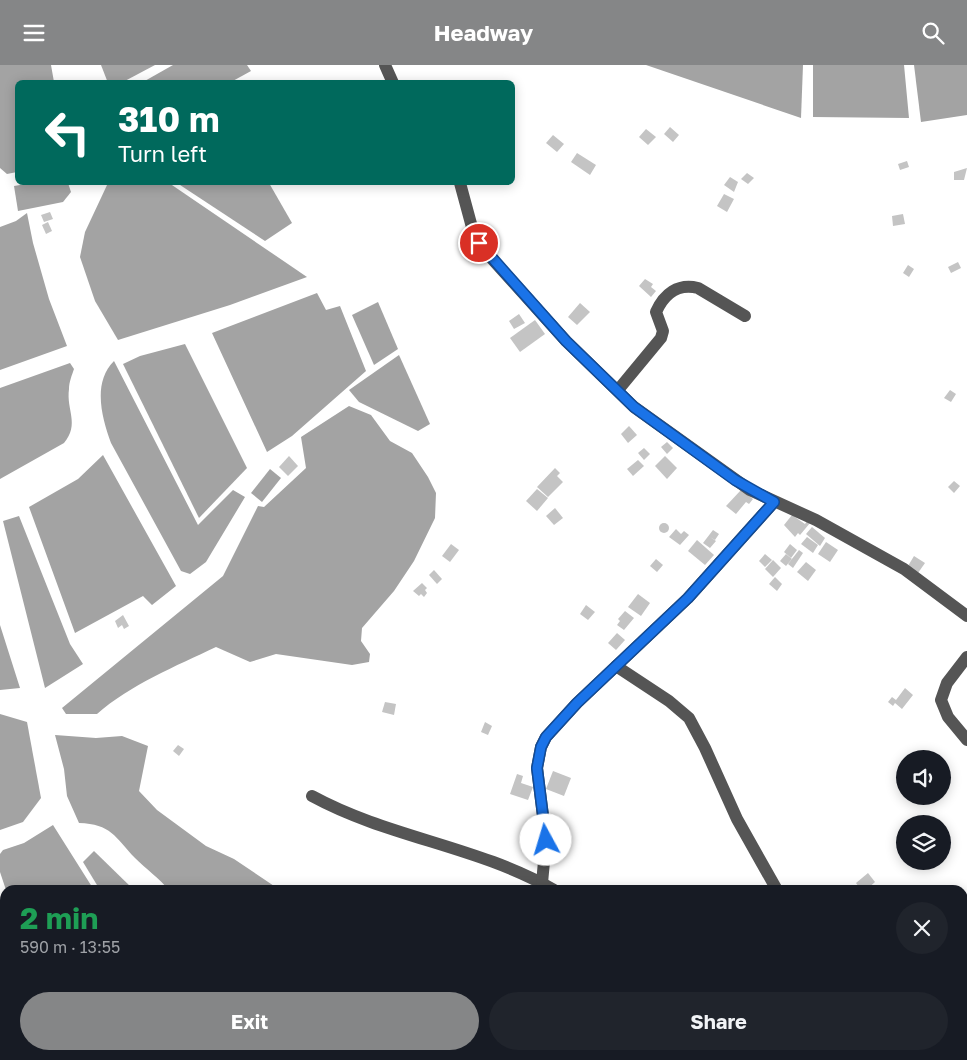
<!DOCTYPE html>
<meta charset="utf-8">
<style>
:root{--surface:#171b24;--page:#20242c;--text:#f1f3f6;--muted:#9ea1a6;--accent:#858687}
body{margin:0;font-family:"Golos Text",sans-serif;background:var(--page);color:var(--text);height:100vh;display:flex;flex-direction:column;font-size:19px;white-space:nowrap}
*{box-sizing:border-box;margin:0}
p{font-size:16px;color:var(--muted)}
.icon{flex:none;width:28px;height:28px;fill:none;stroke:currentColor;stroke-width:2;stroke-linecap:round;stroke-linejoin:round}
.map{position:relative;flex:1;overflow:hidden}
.sheet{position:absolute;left:0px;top:820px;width:968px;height:175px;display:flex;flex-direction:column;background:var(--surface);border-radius:15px 15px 0 0;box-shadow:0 2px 12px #0003}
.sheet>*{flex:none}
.top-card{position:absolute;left:15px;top:15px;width:500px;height:105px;border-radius:8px;box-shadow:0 2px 12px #0003;background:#00695c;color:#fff;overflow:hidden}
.controls{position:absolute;left:896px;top:685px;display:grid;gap:10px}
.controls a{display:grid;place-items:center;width:55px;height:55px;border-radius:50%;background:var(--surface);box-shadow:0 2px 12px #0003;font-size:25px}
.pin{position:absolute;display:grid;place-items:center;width:42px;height:42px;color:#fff;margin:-21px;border:2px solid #fff;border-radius:50%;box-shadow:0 1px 5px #0007}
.me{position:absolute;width:55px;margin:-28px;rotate:354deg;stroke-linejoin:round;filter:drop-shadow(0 0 4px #0008)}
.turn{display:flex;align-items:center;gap:18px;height:105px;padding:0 20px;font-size:22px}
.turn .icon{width:65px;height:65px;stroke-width:2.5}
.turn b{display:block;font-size:35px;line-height:42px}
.round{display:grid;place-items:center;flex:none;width:52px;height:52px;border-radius:26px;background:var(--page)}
.headline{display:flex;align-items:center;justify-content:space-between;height:85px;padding:0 20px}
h1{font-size:30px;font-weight:700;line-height:38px;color:#1e9e55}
.cta{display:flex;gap:10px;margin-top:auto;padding:10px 20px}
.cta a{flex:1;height:58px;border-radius:30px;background:var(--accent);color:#fff;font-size:20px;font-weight:700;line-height:58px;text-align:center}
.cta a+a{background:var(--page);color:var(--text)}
header{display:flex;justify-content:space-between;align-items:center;height:65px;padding:0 20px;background:var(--accent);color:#fff;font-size:22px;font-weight:700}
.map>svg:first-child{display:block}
.water{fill:#a3a3a3}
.building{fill:#c4c4c4}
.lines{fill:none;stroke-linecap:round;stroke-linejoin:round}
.minor{stroke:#555;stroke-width:12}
.route-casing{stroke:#114b97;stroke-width:12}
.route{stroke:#1a73e8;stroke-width:9}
</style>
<header><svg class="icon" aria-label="menu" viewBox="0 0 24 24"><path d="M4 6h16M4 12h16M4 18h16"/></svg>Headway<svg class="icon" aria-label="search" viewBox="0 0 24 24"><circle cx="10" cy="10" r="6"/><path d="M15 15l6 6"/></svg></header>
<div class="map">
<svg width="967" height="995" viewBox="0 0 967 995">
<rect width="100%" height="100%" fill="#fff"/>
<g class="water">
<polygon points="0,0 51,0 54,17 18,18 17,107 7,109 0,103"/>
<polygon points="101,0 155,0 123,17 108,18"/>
<polygon points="173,0 247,0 251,6 231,17 143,17"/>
<polygon points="646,0 803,0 801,53"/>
<polygon points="813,0 904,0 909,53 813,52"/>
<polygon points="914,0 967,0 967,50 921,57"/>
<polygon points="32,118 68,118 71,127 63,137 18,146 14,121"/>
<polygon points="108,118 169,118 307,212 230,240 118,275 95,236 80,192 85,167"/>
<polygon points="177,118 269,118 292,158 265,176"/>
<polygon points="27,148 33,178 49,234 67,281 0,305 0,162 16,156"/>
<polygon points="317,228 326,245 340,241 366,306 292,371 267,387 212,268"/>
<polygon points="378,237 398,284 374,300 352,250"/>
<polygon points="185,279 247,403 199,453 123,299 140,291"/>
<polygon points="399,290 430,359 418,366 359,337 349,325"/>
<path d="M114 296 198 460 233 425 245 432 206 497 190 509 181 506 111 378C102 353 92 318 114 296Z"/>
<path d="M70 298 74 304C72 310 69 317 69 324 66 345 80 359 64 378L0 414V323Z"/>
<path d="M349 341 371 350 390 376 412 388 428 412 436 428 435 453 414 496 394 526 362 563 361 576 370 589 369 597 352 600 276 589 250 597 216 582C176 601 130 620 97 649H66L62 643 223 511 258 441 264 442 306 403 301 372Z"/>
<polygon points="103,390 176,521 152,540 143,531 75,568 29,442 78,414"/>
<polygon points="270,404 281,413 262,437 251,428"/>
<polygon points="19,451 70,579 83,599 45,623 3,456"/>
<polygon points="0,558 0,560 20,623 0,625"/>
<polygon points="0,649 27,657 41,733 23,757 0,765"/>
<path d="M55 670 96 673 122 671 148 681 139 726 157 745 206 781 234 794 280 825H169C159 813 146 804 135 793 115 772 111 759 79 758L67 731 64 704Z"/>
<polygon points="53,760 94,825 6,825 0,807 0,789 3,785 24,778"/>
<polygon points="94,786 134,825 100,825 83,797"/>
<polygon points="36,990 188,990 191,995 36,995"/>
<polygon points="289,990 406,990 407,995 301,995"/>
</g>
<g class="building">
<polygon points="670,62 679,70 673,77 664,69"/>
<polygon points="646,64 656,72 648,80 639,72"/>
<polygon points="553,70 564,79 557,87 546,78"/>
<polygon points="577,88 596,100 590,110 571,97"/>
<polygon points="907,96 909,102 900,105 898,99"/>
<polygon points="967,103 964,115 954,115 954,107"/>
<polygon points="747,108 754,113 748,119 741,114"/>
<polygon points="730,112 738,117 734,127 724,120"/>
<polygon points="724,129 734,134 727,147 717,141"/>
<polygon points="50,147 53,154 44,157 41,150"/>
<polygon points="903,149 905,159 893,161 892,151"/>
<polygon points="48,157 52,166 46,169 42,160"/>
<polygon points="958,197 961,203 951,208 948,202"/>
<polygon points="908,200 914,204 909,212 903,208"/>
<polygon points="645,214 653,219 651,222 656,226 651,232 639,221"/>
<polygon points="580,238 590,247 577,260 568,252"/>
<polygon points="519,249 525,258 514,264 509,256"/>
<polygon points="535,255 545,269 520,287 510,273"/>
<polygon points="950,325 956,329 951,337 944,333"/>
<polygon points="629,361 637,370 628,378 621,369"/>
<polygon points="667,377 673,383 667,389 661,382"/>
<polygon points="644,383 650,389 644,395 638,388"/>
<polygon points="289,391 298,401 288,411 279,402"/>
<polygon points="665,391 677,403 667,414 655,401"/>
<polygon points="638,395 644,401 633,411 627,404"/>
<polygon points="555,403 560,408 557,411 563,417 548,432 537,422"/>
<polygon points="954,416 960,421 954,428 948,422"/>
<polygon points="537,424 548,433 537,446 526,436"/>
<polygon points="741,425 753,434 749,439 746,437 736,449 726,441"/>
<polygon points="555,443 563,453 554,460 546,451"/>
<polygon points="792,450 805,459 807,456 810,458 800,470 798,468 795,472 784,460"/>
<circle cx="664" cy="463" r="5"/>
<polygon points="812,462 825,473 820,481 806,469"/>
<polygon points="676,464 681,469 684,466 689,470 680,480 669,472"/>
<polygon points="713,465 719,469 715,475 710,472 716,476 710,483 703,478"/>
<polygon points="807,472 818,480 813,488 801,479"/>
<polygon points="697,475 714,490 705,500 688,486"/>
<polygon points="826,477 838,485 830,497 818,489"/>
<polygon points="451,479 459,485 450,497 442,491"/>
<polygon points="790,479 797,485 791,493 784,487"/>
<polygon points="799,485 803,488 793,503 788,499"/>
<polygon points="765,489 772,495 765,502 759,496"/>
<polygon points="786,489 792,494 786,501 780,496"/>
<polygon points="914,491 925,498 918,508 908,501"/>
<polygon points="656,494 663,500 657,507 650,501"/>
<polygon points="773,495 781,503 773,512 765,504"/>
<polygon points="806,497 816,505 808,516 797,507"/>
<polygon points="434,505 442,514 437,519 429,510"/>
<polygon points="775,512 782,519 777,526 769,519"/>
<polygon points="422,518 427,523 425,525 427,528 424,532 421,529 419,531 413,526"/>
<polygon points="638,529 650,538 641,551 628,542"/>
<polygon points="586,540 595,547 588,555 580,549"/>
<polygon points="625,546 634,553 624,565 617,560 620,556 618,554"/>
<polygon points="123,550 129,561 124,564 122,560 118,563 115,556"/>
<polygon points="617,568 625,575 616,585 608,578"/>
<polygon points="905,623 913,630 902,644 895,638 893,641 888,637 892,632 896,635"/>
<polygon points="385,637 396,639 394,650 382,647"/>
<polygon points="485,657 492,661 488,670 481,667"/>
<polygon points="178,680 184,684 179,691 173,686"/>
<polygon points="553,706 571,713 564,731 546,724"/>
<polygon points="517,709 523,711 521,718 533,722 528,735 510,729"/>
<polygon points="868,808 875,817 866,825 861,825 856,818"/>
<polygon points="653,990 681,990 685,995 657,995"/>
</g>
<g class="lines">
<g class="minor">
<polyline points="385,0 393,18"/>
<polyline points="460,118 473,166 484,185 566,276 634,342 750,425 816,455 904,504 967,551"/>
<path d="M618 325 661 273 663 266 656 247C664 229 678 218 698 223L745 251"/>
<polyline points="967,592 947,618 941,635 948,652 967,675"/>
<polyline points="616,601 669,636 689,653 705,683 737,754 777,825"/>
<path d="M312 731C389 773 478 781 554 825"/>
<polyline points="542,818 546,775 537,703 541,682 546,672 577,638 688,533 774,437"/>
<polyline points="962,887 967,888"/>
<polyline points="541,990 548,995"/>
<polyline points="762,990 763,995"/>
</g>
</g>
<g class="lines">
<g class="route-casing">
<polyline id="route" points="479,178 566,276 634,342 735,415 774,437 688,533 577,638 546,672 541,682 537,703 546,775"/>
</g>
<use href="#route" class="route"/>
</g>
</svg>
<div class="controls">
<a><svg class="icon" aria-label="sound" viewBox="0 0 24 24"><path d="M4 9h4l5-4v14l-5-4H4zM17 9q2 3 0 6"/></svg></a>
<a><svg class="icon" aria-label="layers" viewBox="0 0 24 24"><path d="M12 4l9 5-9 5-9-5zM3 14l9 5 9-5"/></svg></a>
</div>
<div class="pin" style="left:479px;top:178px;background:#d93025"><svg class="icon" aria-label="arrive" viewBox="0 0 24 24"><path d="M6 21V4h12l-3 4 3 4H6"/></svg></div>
<svg class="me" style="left:546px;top:775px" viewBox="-20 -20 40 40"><circle r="19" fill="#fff"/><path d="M0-13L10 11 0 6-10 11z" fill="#1a73e8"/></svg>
<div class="top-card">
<div class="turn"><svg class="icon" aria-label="left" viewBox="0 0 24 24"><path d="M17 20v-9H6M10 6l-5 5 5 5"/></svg><div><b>310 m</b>Turn left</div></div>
</div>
<section class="sheet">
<div class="headline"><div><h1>2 min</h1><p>590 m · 13:55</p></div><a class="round"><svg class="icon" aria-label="close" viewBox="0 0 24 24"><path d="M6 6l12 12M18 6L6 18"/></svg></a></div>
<div class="cta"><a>Exit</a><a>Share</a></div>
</section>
</div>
